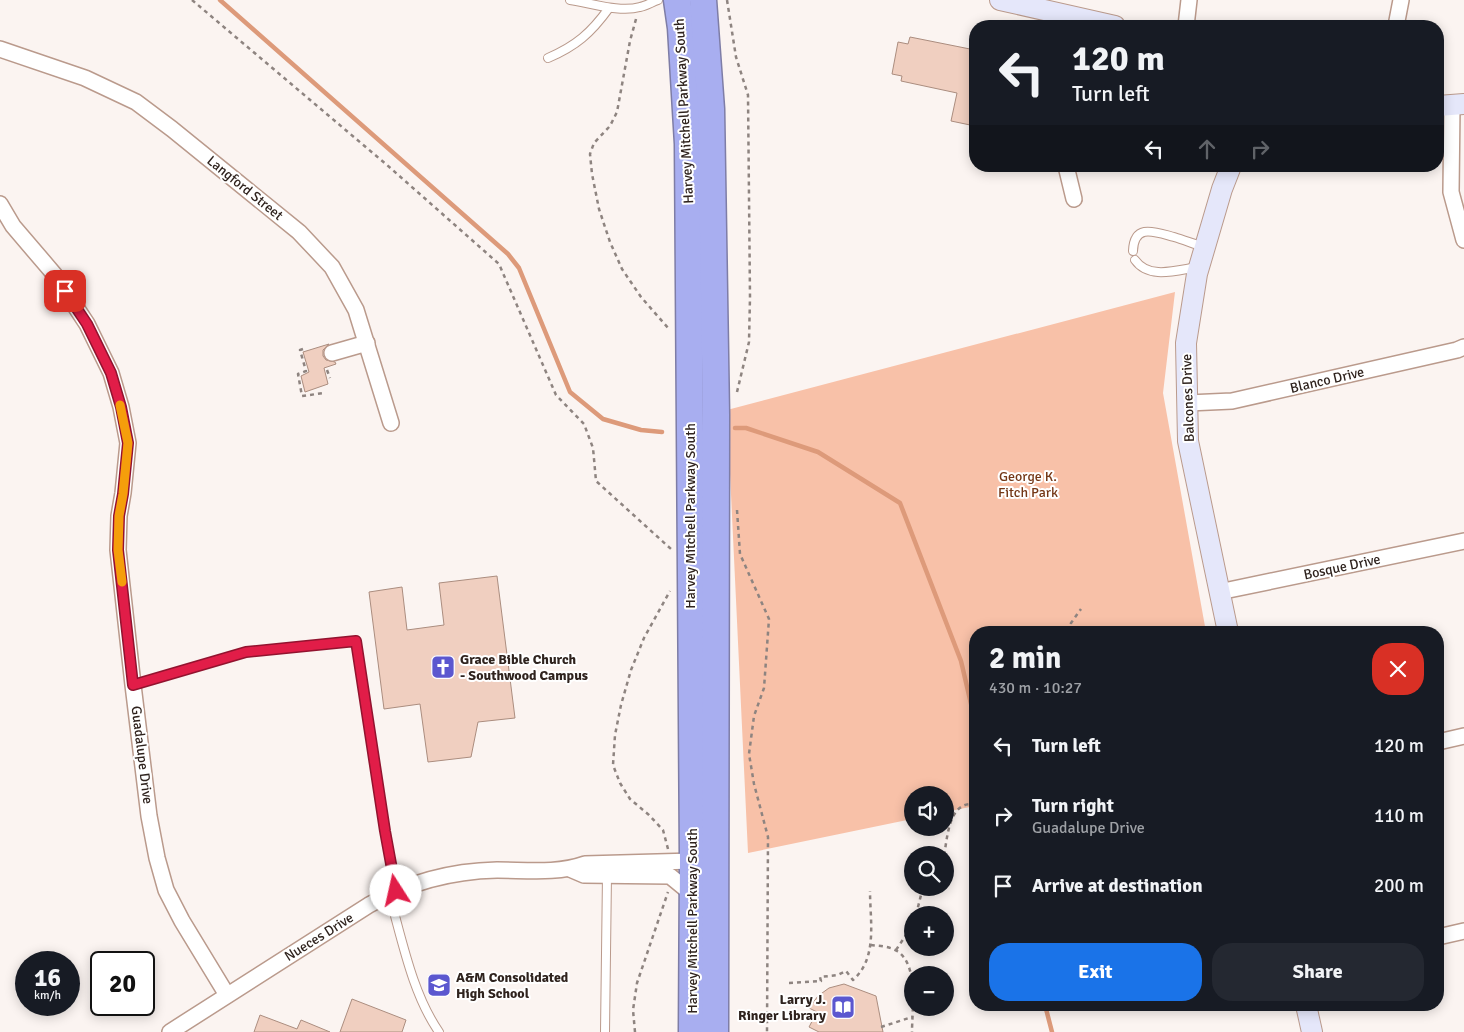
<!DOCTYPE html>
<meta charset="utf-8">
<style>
:root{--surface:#171b24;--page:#242831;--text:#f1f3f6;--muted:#9ea1a6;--accent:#1a73e8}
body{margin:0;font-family:Signika,sans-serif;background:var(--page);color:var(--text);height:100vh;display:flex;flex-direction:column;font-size:19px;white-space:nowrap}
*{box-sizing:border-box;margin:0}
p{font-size:16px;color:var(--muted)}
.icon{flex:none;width:28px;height:28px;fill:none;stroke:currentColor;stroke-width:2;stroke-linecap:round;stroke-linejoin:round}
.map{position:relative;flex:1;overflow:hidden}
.side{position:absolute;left:969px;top:626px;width:475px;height:385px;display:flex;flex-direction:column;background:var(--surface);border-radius:20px;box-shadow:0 2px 12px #0003}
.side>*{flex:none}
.hud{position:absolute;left:969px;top:20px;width:475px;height:152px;border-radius:20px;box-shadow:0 2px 12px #0003;background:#171b24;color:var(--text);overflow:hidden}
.tools{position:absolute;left:904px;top:786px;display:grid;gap:10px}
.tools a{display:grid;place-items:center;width:50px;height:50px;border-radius:50%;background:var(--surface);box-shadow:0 2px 12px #0003;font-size:25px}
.speed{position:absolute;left:15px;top:951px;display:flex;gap:10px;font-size:25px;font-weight:700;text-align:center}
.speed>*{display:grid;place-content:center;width:65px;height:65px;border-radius:50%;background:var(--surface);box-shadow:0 2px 12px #0003;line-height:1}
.speed small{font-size:12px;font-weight:400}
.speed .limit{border:2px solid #111;border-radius:8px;background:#fff;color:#111}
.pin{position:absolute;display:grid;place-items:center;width:42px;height:42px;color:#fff;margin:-21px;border-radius:10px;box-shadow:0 2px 8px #0006}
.me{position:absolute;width:55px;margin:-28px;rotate:350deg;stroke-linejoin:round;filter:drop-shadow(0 0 4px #0008)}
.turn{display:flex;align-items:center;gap:18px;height:105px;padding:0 20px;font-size:22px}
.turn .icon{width:65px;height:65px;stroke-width:2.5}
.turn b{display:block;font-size:35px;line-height:42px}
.lanes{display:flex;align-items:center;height:48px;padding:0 20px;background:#0003;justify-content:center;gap:25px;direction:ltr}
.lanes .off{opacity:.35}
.round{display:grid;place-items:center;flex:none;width:52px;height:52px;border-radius:20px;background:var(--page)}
.overview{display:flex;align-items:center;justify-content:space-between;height:85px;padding:0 20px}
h1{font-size:30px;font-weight:700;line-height:38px}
.action{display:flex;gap:10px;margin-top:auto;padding:10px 20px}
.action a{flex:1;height:58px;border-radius:20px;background:var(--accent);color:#fff;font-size:20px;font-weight:700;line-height:58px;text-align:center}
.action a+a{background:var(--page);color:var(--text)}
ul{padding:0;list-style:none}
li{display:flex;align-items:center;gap:15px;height:70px;padding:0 20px}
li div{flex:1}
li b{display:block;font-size:19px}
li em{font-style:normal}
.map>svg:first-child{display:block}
.green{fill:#f8c1a8}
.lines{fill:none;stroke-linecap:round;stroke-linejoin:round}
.stream{stroke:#dd9a7a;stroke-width:4.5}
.building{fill:#f0cfc0;stroke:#ab8d7f}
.lane-casing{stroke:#ba9a8c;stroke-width:10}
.street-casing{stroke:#ba9a8c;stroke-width:18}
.secondary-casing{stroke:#ba9a8c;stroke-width:22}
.highway-casing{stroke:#7e7da6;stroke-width:29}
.path{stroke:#8e8480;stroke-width:2.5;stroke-dasharray:4 4;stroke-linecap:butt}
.lane{stroke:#fff;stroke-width:8}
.street{stroke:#fff;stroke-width:15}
.secondary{stroke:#e5e7fa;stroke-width:20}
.highway{stroke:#a8aef0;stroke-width:26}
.route-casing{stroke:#92132f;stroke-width:12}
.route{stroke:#e11d48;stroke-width:9}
.slow{stroke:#f59e0b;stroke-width:9}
.labels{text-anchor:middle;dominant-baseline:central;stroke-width:4;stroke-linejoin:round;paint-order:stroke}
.street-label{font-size:14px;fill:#2f231e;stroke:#fff}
.park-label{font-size:14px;fill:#743716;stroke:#fff}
.poi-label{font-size:14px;font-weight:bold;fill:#2f231e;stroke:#fff;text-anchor:start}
</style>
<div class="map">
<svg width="1464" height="1032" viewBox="0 0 1464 1032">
<rect width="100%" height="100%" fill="#fbf4f1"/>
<polygon class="green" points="1175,292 1163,393 1206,632 975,632 975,806 945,812 945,795 912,795 912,819 748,853 727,410"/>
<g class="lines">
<g class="stream">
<polyline points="220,0 508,254 519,268 570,392 603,419 641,430 662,432"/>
<polyline points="735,428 746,428 818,452 900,503 961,661 975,721"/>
<polyline points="1045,1005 1052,1032"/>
</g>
</g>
<g class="building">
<polygon points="910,37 975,50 975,126 951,121 957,93 901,81 902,76 892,74 898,42 908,44"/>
<polygon points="329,344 323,350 323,356 326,360 335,362 336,364 324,368 328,384 305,392 301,376 309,372 303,352"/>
<polygon points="497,576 515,718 478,722 471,757 428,762 420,704 384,709 369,592 402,587 407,630 444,625 439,583"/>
<polygon points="844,984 876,996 883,1032 819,1032 809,1027 817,1012 809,1008 818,996 829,988"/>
<polygon points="352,999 406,1020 402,1032 340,1032"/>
<polygon points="260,1015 297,1029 301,1020 330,1032 254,1032"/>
</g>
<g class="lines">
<g class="lane-casing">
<g id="lane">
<path d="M570 0C591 3 620 13 640 7 646 6 652 2 658 0"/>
<path d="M548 58C576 46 591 33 609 8"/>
<path d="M1133 251C1134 223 1155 232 1174 237 1184 240 1194 244 1204 247"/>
<path d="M1135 260C1149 280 1177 270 1198 267"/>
<polyline points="133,685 246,652 356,641 385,831 396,891"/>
<path d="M389 894C402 939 412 993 439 1032"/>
<polyline points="605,1032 607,875"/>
</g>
</g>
<g class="street-casing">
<g id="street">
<polyline points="1186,26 1189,0"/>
<polyline points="1396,26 1401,0"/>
<polyline points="0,49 85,78 136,102 172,129 299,232 332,267 356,310 391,423"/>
<polyline points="1452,106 1451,192 1464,240"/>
<polyline points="1066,166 1074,199"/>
<polyline points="0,204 13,226 54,274 87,324 111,373 121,407 128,443 123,493 119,516 118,550 133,685 149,816 157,858 166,890 182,921 227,995"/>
<polyline points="332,353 367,343"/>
<polyline points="1188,403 1232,401 1457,350 1464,347"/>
<polyline points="1219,592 1464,541"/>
<polyline points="1438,742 1464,736"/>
<polyline points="570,869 584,875 670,876 692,894"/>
<polyline points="1438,937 1464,931"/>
<path d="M170 1032 369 905C409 882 451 871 497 870 526 870 557 874 585 864L693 861"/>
</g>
</g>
<g class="secondary-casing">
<g id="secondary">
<polyline points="1000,0 1115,26"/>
<polyline points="1438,106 1464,104"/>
<polyline points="1228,632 1188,441 1186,343 1197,274 1222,189 1231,166"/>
<polyline points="1306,1005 1312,1032"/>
</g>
</g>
<g class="highway-casing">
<g id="highway">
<polyline points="677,0 681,28 688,144 693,861 692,1032"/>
<polyline points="703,0 711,109 716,415 715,1032"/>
</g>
</g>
<g class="path">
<polyline points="192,0 387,165 499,264 556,395 584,424 593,448 596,481 671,549"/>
<polyline points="727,0 736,57 748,95 750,297 749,342 737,392"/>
<polyline points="636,19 630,41 617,112 610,126 594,143 590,154 592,174 599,209 610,242 622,269 641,297 669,329"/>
<polyline points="303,349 300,350 306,371 298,374 302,396 324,393"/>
<polyline points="327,370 330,378"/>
<polyline points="737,510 740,554 769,619 764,688 754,716 749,754 754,784 768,837 767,1032"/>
<polyline points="1070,632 1071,623 1081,609"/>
<polyline points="668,849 663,830 649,815 630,799 620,783 613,765 615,735 621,705 631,670 644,638 670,591"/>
<path d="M944 855C947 841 948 813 963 806 966 804 971 804 975 804"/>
<polyline points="916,915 921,895 926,888"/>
<path d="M871 945C879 946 889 946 897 951 919 965 912 1009 912 1032"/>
<polyline points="896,950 912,926"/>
<path d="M789 983 821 981 820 977 838 975 846 971 853 980C878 958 870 921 870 891"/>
<polyline points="881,1027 912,1017"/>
<polyline points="635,1032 633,1010 637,983 668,892"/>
</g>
<use href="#lane" class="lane"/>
<use href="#street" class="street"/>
<use href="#secondary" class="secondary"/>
<use href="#highway" class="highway"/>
</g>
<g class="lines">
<g class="route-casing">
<polyline id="route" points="65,291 87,324 111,373 121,407 128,443 123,494 119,516 118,550 133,685 246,652 356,641 385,831 396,891"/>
</g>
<use href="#route" class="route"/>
<polyline class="slow" points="120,405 128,443 123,494 119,516 118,550 122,582"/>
</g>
<defs>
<g id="church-square" transform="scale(1.25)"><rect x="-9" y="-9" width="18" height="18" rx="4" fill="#5b57cf" stroke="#fff"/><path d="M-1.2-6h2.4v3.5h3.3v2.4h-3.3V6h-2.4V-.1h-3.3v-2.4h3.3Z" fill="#fff"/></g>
<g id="school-square" transform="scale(1.25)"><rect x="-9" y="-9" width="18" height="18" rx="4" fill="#5b57cf" stroke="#fff"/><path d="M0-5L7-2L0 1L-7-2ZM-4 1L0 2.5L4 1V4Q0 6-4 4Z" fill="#fff"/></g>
<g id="library-square" transform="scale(1.25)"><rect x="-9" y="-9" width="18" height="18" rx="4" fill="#5b57cf" stroke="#fff"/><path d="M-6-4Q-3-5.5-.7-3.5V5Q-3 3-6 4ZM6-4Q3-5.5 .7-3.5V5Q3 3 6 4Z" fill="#fff"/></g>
</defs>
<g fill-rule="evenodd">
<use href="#church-square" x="443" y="667"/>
<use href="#school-square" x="439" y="985"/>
<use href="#library-square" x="843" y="1007"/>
</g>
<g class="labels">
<g class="street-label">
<text transform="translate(684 111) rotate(-93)">Harvey Mitchell Parkway South</text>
<text transform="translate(245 188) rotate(39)">Langford Street</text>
<text transform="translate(1327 380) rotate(-13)">Blanco Drive</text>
<text transform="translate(1188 398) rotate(-92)">Balcones Drive</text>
<text transform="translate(690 516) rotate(-90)">Harvey Mitchell Parkway South</text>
<text transform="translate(1342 567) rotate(-12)">Bosque Drive</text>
<text transform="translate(142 755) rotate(83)">Guadalupe Drive</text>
<text transform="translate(692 921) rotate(-90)">Harvey Mitchell Parkway South</text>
<text transform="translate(319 937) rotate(-32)">Nueces Drive</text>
</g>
<g class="park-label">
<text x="1028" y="476">George K.<tspan x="1028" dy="16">Fitch Park</tspan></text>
</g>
<g class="poi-label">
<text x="460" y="659">Grace Bible Church<tspan x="460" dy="16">- Southwood Campus</tspan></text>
<text x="456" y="977">A&amp;M Consolidated<tspan x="456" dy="16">High School</tspan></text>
<text x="826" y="999" text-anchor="end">Larry J.<tspan x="826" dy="16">Ringer Library</tspan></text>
</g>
</g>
</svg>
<div class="tools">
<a><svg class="icon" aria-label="sound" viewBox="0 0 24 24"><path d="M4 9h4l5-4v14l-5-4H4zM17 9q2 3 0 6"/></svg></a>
<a><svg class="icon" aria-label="search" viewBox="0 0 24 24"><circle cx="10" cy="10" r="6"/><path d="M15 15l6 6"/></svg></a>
<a>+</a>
<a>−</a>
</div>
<div class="speed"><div>16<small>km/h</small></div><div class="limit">20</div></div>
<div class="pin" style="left:65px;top:291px;background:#d93025"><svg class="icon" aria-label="arrive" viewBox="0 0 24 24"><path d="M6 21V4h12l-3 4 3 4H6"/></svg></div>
<svg class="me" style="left:396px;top:891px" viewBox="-20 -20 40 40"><circle r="19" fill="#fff"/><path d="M0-13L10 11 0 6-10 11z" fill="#e11d48"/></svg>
<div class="hud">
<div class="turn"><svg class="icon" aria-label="left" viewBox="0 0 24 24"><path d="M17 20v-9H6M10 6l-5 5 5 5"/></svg><div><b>120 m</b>Turn left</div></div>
<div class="lanes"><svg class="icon" aria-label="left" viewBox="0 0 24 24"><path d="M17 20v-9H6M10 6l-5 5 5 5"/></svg><svg class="icon off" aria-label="ahead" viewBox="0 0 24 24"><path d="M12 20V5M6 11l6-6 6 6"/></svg><svg class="icon off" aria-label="right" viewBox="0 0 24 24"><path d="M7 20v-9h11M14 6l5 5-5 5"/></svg></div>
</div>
<section class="side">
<div class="overview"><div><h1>2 min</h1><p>430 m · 10:27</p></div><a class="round" style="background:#d93025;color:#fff"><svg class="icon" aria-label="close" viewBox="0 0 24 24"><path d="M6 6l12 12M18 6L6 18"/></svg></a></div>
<ul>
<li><svg class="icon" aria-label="left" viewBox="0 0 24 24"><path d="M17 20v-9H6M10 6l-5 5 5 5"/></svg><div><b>Turn left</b></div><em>120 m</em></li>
<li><svg class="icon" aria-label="right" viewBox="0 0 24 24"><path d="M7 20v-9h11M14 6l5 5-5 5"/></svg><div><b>Turn right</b><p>Guadalupe Drive</p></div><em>110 m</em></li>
<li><svg class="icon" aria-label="arrive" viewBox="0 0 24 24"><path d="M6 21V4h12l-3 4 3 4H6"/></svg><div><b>Arrive at destination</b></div><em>200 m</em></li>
</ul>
<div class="action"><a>Exit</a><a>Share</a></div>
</section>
</div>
